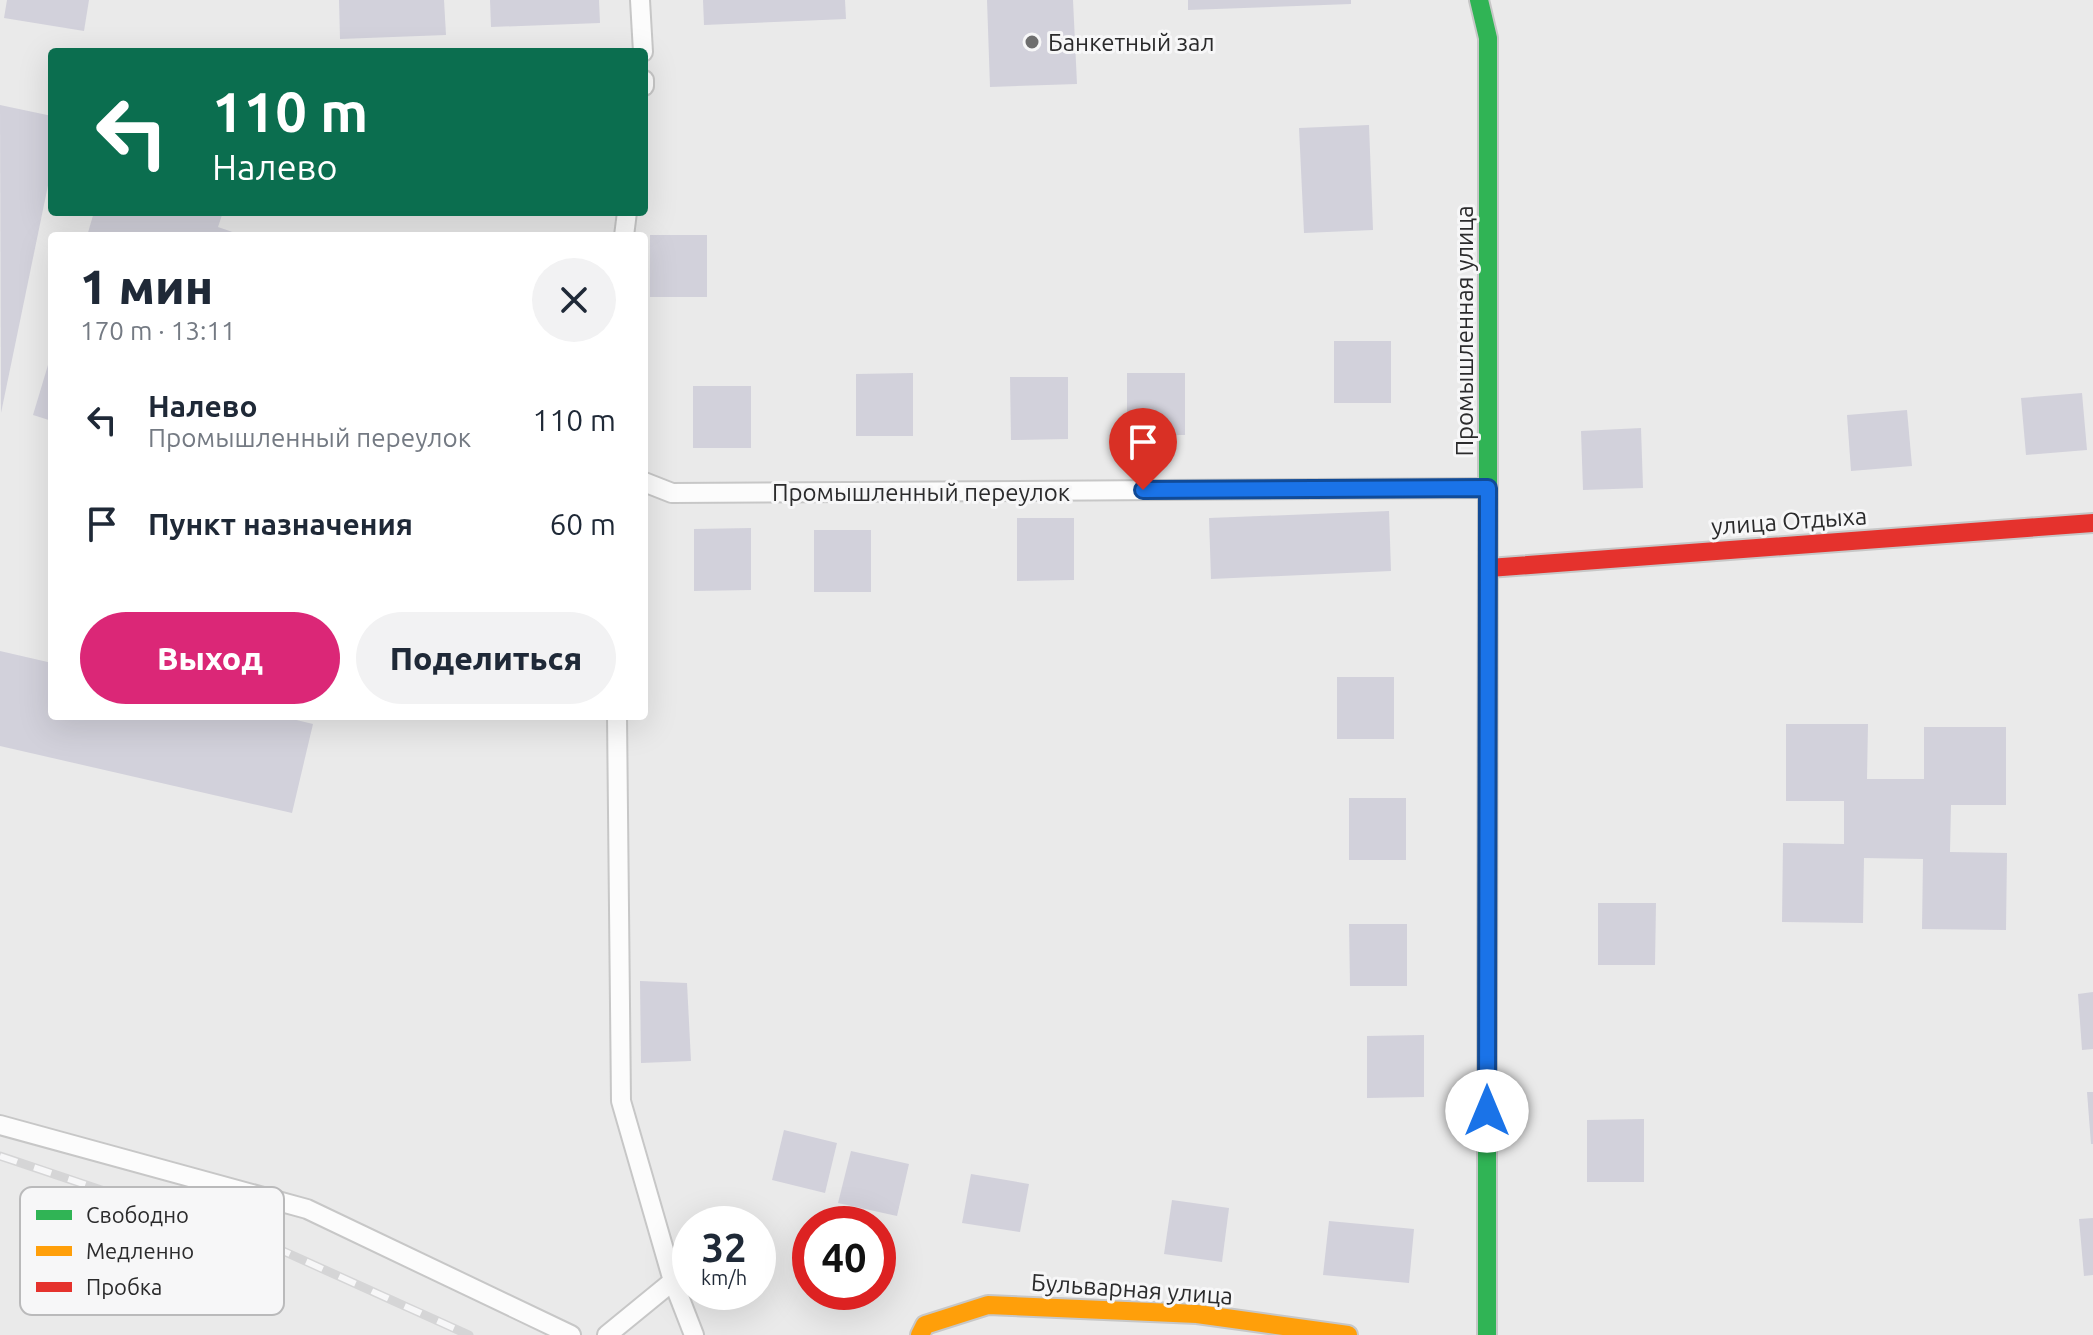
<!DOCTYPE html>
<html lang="ru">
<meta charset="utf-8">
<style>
:root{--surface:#fff;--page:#f2f2f3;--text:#1f2937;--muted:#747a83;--accent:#db2777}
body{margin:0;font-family:Ubuntu,sans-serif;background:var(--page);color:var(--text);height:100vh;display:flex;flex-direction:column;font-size:30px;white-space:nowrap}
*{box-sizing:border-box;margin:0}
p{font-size:26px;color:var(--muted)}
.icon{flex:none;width:44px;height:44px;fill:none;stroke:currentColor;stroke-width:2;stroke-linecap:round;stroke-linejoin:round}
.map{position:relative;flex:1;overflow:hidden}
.panel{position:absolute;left:48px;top:232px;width:600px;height:488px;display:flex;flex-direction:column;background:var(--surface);border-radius:8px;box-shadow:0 8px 32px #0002}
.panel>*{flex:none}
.guide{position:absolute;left:48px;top:48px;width:600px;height:168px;border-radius:8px;box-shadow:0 8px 32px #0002;background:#0b6e4f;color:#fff;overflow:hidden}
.speed{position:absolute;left:672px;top:1206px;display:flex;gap:16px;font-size:40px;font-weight:700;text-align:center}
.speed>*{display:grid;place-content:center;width:104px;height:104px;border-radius:50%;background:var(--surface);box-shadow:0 8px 32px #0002;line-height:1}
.speed small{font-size:20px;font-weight:400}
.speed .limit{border:12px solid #d22;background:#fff;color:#111}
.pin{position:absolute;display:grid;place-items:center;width:68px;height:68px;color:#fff;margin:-82px -34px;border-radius:50% 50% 50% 0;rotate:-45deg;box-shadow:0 0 8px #0007}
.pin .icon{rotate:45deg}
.me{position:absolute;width:88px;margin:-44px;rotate:0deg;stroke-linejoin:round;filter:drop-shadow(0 0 6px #0008)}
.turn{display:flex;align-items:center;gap:28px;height:168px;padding:0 32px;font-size:36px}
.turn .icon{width:104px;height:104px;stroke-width:2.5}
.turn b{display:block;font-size:56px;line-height:68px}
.round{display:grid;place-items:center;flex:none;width:84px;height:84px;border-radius:42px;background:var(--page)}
.headline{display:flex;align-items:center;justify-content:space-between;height:136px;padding:0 32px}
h1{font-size:48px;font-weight:800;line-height:60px}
.cta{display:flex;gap:16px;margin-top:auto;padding:16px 32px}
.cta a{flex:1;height:92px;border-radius:48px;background:var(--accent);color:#fff;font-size:32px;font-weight:800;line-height:92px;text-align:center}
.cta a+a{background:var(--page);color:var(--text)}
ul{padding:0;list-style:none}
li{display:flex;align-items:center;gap:24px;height:104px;padding:0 32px}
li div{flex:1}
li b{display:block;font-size:30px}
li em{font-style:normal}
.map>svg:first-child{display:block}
.building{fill:#d2d1db}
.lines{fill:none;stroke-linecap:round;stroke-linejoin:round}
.lane-casing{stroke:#c7c7c7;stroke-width:22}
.fast-casing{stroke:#c7c7c7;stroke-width:22}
.slow-casing{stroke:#c7c7c7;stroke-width:22}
.jam-casing{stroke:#c7c7c7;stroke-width:22}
.lane{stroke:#fcfcfc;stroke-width:18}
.fast{stroke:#30b455;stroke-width:18}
.slow{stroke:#ff9f0a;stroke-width:18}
.jam{stroke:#e5322d;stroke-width:18}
.rail-casing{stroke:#d5d5d6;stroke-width:9}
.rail{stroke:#f7f7f8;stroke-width:6;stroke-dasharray:18;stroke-linecap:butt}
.route-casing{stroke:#114b97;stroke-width:20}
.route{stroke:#1a73e8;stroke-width:14}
.poi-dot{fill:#6e6e6e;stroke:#f7f7f8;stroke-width:3}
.labels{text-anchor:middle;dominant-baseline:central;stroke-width:6;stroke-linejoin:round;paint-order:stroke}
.poi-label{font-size:24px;fill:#2b2b2c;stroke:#f7f7f8;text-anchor:start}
.street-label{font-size:24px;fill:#2b2b2c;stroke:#f7f7f8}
.key{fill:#f7f7f8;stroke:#bababb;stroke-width:2}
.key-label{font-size:22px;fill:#2b2b2c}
</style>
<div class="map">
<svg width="2093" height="1335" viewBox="0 0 2093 1335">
<rect width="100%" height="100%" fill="#eaeaea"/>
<g class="building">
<polygon points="7,0 89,0 84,31 4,18"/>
<polygon points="339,0 444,0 446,35 340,39"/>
<polygon points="490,0 599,0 600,23 491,27"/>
<polygon points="703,0 845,0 846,19 704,25"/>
<polygon points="987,0 1073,0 1077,84 990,87"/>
<polygon points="1188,0 1351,0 1351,4 1188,10"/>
<polygon points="0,105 52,116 52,166 1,413"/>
<polygon points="1369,125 1373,230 1304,233 1299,128"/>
<polygon points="94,212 223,212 218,227 244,236 87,236"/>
<rect x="650" y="235" width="57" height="62"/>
<rect x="1334" y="341" width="57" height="62"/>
<polygon points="51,355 52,355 52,421 33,415"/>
<polygon points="913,373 913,436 856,436 856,374"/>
<rect x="1127" y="373" width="58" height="62"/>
<polygon points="1010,377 1068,377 1068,439 1011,440"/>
<rect x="693" y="386" width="58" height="62"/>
<polygon points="2082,393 2087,450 2026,455 2021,398"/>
<polygon points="1907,410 1912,466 1851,471 1847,415"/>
<polygon points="1641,428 1643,488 1583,490 1581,431"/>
<polygon points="1389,511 1391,571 1211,579 1209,518"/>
<polygon points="1017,518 1074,518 1074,580 1017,581"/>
<polygon points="751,528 751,590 694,591 694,529"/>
<rect x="814" y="530" width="57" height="62"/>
<polygon points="0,651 52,663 52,716 280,716 313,724 292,813 0,746"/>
<rect x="1337" y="677" width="57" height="62"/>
<polygon points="1786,724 1868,724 1867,779 1924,779 1924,727 2006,727 2006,805 1951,805 1950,852 2007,853 2006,930 1922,929 1923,859 1864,858 1863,923 1782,922 1783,843 1844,844 1844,801 1786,801"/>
<rect x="1349" y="798" width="57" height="62"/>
<polygon points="1598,903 1656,903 1655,965 1598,965"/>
<polygon points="1349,924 1407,924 1407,986 1350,986"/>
<polygon points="640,981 687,983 691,1061 641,1063"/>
<polygon points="2093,992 2093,1049 2082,1050 2078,994"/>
<polygon points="1424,1035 1424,1097 1367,1098 1367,1036"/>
<polygon points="2087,1092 2093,1092 2093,1144 2091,1144"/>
<polygon points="1644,1119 1644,1182 1587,1182 1587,1120"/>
<polygon points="784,1130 837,1143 825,1193 772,1180"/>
<polygon points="851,1151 909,1164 897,1216 838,1203"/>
<polygon points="971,1174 1029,1184 1020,1232 962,1223"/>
<polygon points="1172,1200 1229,1208 1222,1262 1164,1254"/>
<polygon points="2093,1218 2093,1275 2084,1276 2079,1219"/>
<polygon points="1329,1221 1414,1229 1409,1283 1323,1275"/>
</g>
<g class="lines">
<g class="lane-casing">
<g id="lane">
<polyline points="640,0 643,52"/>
<polyline points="644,80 644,86"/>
<polyline points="624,236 627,212"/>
<polyline points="644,482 672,493 1487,488"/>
<polyline points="0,1125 307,1209 571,1335"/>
<polyline points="673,1281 694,1335"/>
<polyline points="607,1335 673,1281 621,1101 617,716"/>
</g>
</g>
<g class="fast-casing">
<g id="fast">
<polyline points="1479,0 1488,38 1488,506"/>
<polyline points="1487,1335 1487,1006"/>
</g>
</g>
<g class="slow-casing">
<g id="slow">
<polyline points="1487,1006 1488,506"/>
<polyline points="920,1335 925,1325 988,1305 1197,1314 1348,1335"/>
</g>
</g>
<g class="jam-casing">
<polyline id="jam" points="1489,568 2093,523"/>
</g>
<use href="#lane" class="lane"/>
<use href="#fast" class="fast"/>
<use href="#slow" class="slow"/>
<use href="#jam" class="jam"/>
<g class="rail-casing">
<polyline id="rail" points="0,1156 283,1251 469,1335"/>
</g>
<use href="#rail" class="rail"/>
</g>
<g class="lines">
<g class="route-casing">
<polyline id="route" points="1143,490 1488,488 1487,1111"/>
</g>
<use href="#route" class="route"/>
</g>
<circle class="poi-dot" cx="1032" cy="42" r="8"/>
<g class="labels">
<g class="poi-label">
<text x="1048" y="42">Банкетный зал</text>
</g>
<g class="street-label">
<text transform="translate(1464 331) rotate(-90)">Промышленная улица</text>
<text x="921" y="492">Промышленный переулок</text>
<text transform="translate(1789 521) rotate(-4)">улица Отдыха</text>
<text transform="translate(1132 1289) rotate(4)">Бульварная улица</text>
</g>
</g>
<rect x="20" y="1187" width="264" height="128" rx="12" class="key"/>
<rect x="36" y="1210" width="36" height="10" fill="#30b455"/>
<rect x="36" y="1246" width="36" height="10" fill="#ff9f0a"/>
<rect x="36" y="1282" width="36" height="10" fill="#e5322d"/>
<g class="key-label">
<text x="86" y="1223">Свободно</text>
<text x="86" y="1259">Медленно</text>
<text x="86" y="1295">Пробка</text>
</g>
</svg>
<div class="speed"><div>32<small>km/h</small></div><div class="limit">40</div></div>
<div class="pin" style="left:1143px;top:490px;background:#d93025"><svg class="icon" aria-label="arrive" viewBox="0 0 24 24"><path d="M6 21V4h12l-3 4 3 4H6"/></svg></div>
<svg class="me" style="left:1487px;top:1111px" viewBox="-20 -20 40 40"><circle r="19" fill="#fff"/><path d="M0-13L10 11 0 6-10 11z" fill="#1a73e8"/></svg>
<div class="guide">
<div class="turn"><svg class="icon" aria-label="left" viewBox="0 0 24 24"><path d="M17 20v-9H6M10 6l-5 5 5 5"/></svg><div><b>110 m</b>Налево</div></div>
</div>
<section class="panel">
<div class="headline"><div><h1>1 мин</h1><p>170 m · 13:11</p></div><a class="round"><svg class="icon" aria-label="close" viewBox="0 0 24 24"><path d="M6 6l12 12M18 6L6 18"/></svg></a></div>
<ul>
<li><svg class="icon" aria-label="left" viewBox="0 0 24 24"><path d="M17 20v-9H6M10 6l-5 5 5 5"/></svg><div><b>Налево</b><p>Промышленный переулок</p></div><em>110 m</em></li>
<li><svg class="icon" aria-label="arrive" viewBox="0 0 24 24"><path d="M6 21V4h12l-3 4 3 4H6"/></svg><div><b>Пункт назначения</b></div><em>60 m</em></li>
</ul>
<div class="cta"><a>Выход</a><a>Поделиться</a></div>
</section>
</div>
